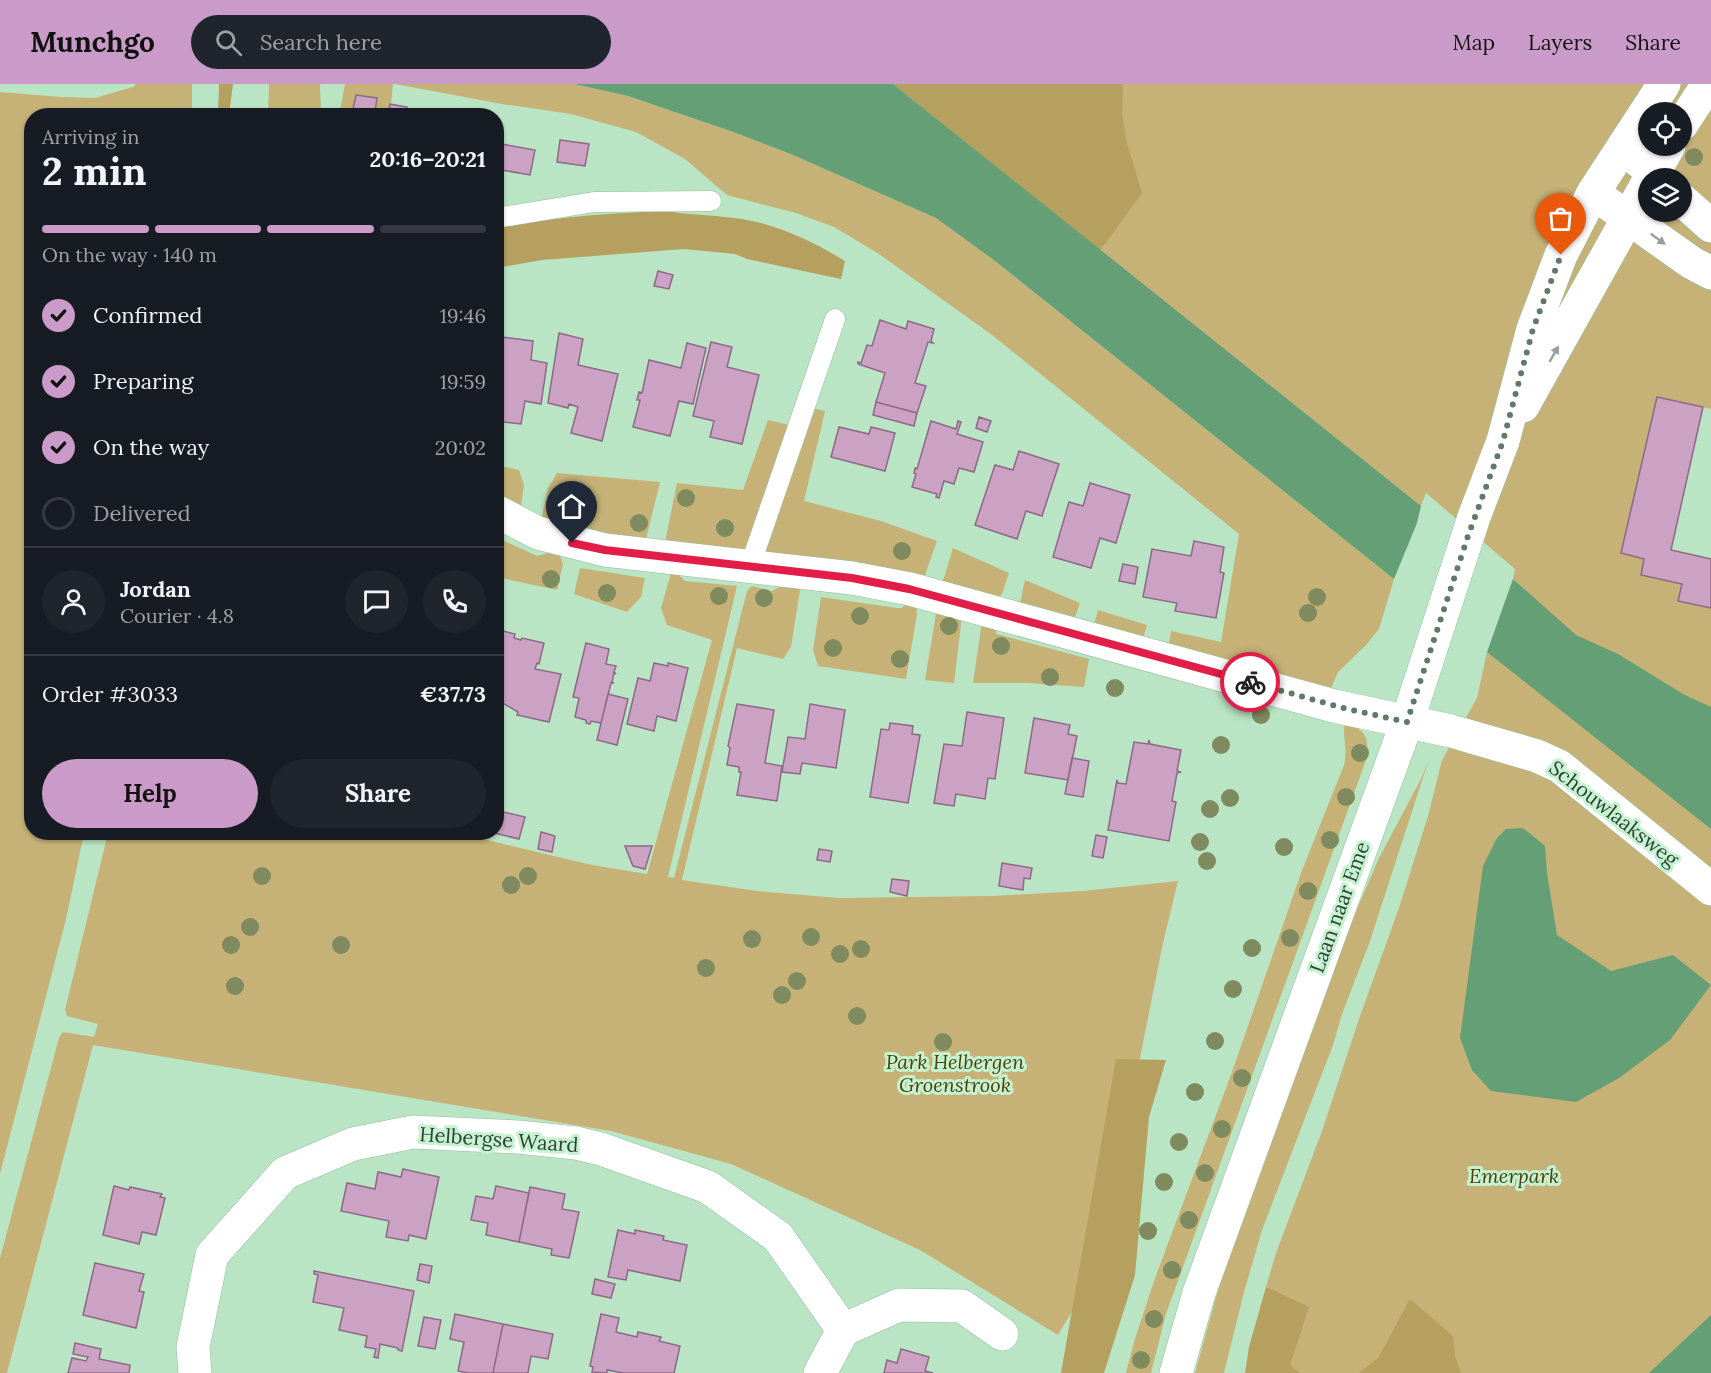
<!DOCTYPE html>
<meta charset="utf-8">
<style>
:root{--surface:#171b24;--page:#20242c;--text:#f1f3f6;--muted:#9ea1a6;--line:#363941;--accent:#ca9bc8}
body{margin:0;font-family:Lora,serif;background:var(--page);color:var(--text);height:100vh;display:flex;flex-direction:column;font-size:22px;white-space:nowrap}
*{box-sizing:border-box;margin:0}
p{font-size:20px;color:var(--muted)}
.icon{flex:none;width:33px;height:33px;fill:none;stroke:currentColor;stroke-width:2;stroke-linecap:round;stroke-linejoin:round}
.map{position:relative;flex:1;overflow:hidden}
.details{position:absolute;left:24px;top:24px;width:480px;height:732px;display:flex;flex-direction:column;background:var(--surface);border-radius:24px;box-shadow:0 2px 4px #0004}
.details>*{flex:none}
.fabs{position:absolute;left:1638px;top:18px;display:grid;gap:12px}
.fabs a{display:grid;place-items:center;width:54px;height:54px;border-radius:50%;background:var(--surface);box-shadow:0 2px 4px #0004;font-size:30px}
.pin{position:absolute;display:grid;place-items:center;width:51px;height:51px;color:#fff;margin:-62px -26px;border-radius:50% 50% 50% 0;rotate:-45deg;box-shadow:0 0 6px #0007}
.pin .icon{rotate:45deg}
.courier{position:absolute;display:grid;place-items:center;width:60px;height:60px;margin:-30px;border:4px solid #e11d48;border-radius:50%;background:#fff;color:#222;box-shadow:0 2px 8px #0007}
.summary em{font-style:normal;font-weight:700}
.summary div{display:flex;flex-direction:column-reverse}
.summary{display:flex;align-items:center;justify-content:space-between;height:102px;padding:0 18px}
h1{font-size:39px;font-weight:700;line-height:45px}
.bar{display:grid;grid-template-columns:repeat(4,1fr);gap:9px 6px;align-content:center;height:72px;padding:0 18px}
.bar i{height:8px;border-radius:4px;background:var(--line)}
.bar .on{background:var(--accent)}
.bar p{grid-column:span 4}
.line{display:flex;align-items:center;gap:15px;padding:0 18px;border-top:2px solid var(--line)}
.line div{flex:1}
.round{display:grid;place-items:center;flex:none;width:63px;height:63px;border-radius:32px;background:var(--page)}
ol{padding:0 18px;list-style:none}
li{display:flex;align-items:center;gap:18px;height:66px}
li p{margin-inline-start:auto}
li .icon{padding:6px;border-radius:50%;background:var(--accent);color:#111;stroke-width:4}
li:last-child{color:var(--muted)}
li i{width:33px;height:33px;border:3px solid var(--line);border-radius:50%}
.cta{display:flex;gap:12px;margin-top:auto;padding:12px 18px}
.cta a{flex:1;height:69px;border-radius:36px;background:var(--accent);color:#111;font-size:24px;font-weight:700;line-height:69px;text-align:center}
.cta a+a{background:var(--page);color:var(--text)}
header{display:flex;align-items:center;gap:36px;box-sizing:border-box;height:84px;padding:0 30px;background:var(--accent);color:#111}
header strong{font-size:28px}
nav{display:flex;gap:33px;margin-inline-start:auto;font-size:21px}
.search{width:420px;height:54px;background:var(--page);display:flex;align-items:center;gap:15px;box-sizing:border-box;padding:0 21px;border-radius:33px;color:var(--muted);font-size:22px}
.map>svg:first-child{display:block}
</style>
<header>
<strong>Munchgo</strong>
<div class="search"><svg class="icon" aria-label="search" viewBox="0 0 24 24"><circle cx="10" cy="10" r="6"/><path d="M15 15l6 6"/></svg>Search here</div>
<nav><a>Map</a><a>Layers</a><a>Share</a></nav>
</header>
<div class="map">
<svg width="1711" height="1289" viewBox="0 0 1711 1289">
<rect width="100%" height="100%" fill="#b9e5c4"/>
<path fill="#c6b276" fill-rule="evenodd" d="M136,0h56v31l-160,1v716l52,1 -18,86 -66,255v-1082l61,5 34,1 38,-11z
M269,0h51l1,31h-53z
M345,0h48l-3,31h-48l-2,-4z
M395,0h179l54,12 108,37 57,22 143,63 59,43 399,318 -15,50 -13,16 -28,27 -9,21 -160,-50 2,-12 50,11 18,-108 -247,-199 -113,-81 -45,-27 -38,-14 -69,-18 -42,-36 -49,-27 -65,-18 -69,-10z
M906,0h805v325l-54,-12 -36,156 23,6 -3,16 41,9 -4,17 33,7v765h-463l20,-85 -2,-1 10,-34 46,-122 38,-115 39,-108 29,-92 14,-56 35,-62 10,-46 8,6 27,-71 -9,-8 2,-10 -89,-76 -5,13 -321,-255 5,-6zM1648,28h34v34h-34zM1648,94h34v34h-34z
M812,324l13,3 -21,90 77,20 56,20 -12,34 -3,4 -155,-25 -2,-4z
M768,336l21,5 -44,125 -80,-8 12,-59 66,7z
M496,381l23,5 5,15 -3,20 -2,1 -22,-8z
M557,389l103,9 -14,57 -4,4 -99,-23 -1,-4 6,-28z
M496,453l41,19 16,-4 6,1 4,11 -6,26 -60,-13z
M953,464l56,25 -7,21 -4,4 -55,-17z
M580,484l65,10 -4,19 -14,15 -53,-18z
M671,489h6l8,8 52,5 -69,291 6,1 73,-287 5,-5 20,5 15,-8 11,3 2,4 -9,57 -8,12 -46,-11 -55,232 75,11 81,7 155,-2 90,-5 95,-10 -15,62 -65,325 -40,67 -138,-85 -189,-86 -120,-33 -518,-86 -86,328h-7v-115l59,-220 4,-6 31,5 4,-13 -31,-8 -2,-6 43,-177h350l134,32 55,9 65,-234 -45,-15 -6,-17z
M1025,496l55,23 -5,14 -3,3 -52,-17z
M821,513l76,11h5l6,-7 8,5 1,8 -11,65 -88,-13 -5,-16z
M940,526l22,6 -8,67 -29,-3 11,-66z
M1098,526l49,15 -4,13 -49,-13z
M992,539l5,11 92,25 -5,28 -57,-4h-54l8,-55 1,-4z
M1345,637c21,10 25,16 21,39l-200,554 -15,59h-25l8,-31 20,-61 78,-209 69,-199 43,-108c4,-15 -2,-29 1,-44z
M1429,675l-60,185 -27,70 -9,31 -71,185 -18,62 -20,81h-29l27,-97 91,-247 14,-50 52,-121 42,-79z"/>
<path fill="#b5a05f" d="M219,0h14l-4,31h-11z
M893,0h230l-1,31 5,28 15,50 -42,58z
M664,127c26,4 52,4 78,8 37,6 72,23 103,42l-4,18 -94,-20 -12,-5 -51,-5 -142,11 -45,8 -1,-41c56,-9 111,-14 168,-16z
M1116,975l50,1 -17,57 -14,158 -31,98h-43z
M1266,1203l43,20 -19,58 10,8h-55l4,-26z
M1410,1215l43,37 2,21 6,16h-102l19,-15z"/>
<path fill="#649f75" d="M574,0h319l528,422 -4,17 -23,56 -399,-318 -59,-43 -143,-63 -57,-22 -108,-37z
M1513,495l63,56 42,19 65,40 28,13v122l-224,-177z
M1523,744l22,18 2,27 10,62 54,36 62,-16 38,30 -41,55 -51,38 -43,24 -85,-11 -19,-21 -12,-32 23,-172 14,-28 9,-9z
M1711,1231v58h-62z"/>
<path fill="#cba2c3" stroke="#8d6887" stroke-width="1.5" d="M356,11l21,3 -2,14 -22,-3z
M390,20l17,3 -1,9h-18z
M560,56l29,4 -4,22 -28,-4z
M496,59l39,7 -5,25 -34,-6z
M658,187l15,4 -4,14 -15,-3z
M880,236l26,9 2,-8 26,8 -3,12 2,2 -5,-1 -13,41 11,3 -9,27 -41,-11 9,-29 -27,-9v-2l3,1 6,-18 5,1z
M559,249l24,6 -5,26 40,9 -16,67 -31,-8 7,-26 -9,-3 -1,4 -20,-5z
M502,253l31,4 -2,19 16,3 -6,41 -16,-3 -4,23 -25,-3v-48z
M711,258l21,5 -5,20 32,8 -17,69 -32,-7 4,-16 -21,-5z
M687,259l19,5 -13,56 -14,-3 -9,35 -37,-9 7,-27h-3l2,-8 3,1 7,-33 32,8z
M1657,313l46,10 -32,143 40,9v49l-33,-7 4,-17 -41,-9 3,-16 -23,-6z
M876,318l41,11 -3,13 -41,-11z
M979,333l12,4 -4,11 -11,-4z
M931,337l25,8 2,-8 3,1 -4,12 26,8 -9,30 -15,-4 -5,16 -10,-3 -5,17 -3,-1 1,-3 -25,-7 4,-13 -2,-1 1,-5 2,1z
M839,343l30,7 2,-7 24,6 -10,38 -54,-14z
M1019,367l40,13 -17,52 -16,-5 -9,28 -42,-14 20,-60 18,5z
M1090,399l40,12 -14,48 -16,-5 -9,30 -38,-11 16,-55 14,4z
M1194,457l30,6 -4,25 4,1 -8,45 -41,-7 2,-8 -34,-6 9,-48 39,7z
M1123,480l15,3 -3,17 -16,-3z
M496,545l19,5 -1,4 7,2 1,-2 22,5 -5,21 -2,-1 -2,6 26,5 -12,48 -32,-7 1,-3 -22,-13z
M586,559l23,6 -3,15 10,2 -2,6 2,2 -2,-1 -2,9 2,1h-3l-10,40 -10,-2 -1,3 -4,-1v-3l-11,-3 4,-19 -6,-1z
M654,579l14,3v-3l20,5 -12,53 -19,-5 -3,15 -27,-7 11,-46 12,3z
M608,610l20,5 -11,46 -20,-5z
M737,620l37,6 -9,53 17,3 -5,35 -40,-6 4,-23h-2v-5l-12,-2 3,-17 -2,-2z
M810,620l35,6 -9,58 -34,-5 -2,11 -18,-2 6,-35 17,2z
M967,628l37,6 -9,61 -7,-1 -3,21 -29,-5 -2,12 -20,-3 10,-59 18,2z
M1034,634l36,7 -2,9 9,2 -9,44 -43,-7z
M890,639l23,3 -1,8 8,1 -12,68 -38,-6 11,-68 8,1z
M1149,656l1,4 31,6 -4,21 4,1 -4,1 -5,28 4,1 -7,39 -61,-11 9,-50 1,3 8,1 8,-42 14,2z
M1072,674l17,3 -6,36 -18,-3z
M499,727l26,6 -6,22 -25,-6 2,-1z
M541,748l14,4 -3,16 -14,-3z
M1096,751l11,2 -4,21 -11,-2z
M625,762h27l-7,23 -12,-3z
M819,765l13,2 -2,11 -13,-2z
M1002,779l30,5 -2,11 -6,-1 -1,12 -24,-4z
M892,795l17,2 -2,15 -17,-4z
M403,1085l36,8 -13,62 -17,-4 -1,6 -22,-4 3,-16 -48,-10 6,-28 28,6 3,-17 23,5z
M114,1102l15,4 1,-3 32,7 -2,3 5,1 -9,37 -14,-3 -3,12 -36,-9z
M496,1102l33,7 -10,49 -33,-7 2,-12 -17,-3 5,-24 17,3z
M530,1103l35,7 -3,15 17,3 -10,46 -18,-3 1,-6 -33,-7z
M618,1146l17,4v-4l29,6 -1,4 24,5 -7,36 -52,-11 -2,10 -18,-3z
M95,1179l49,11 -5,17 5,1 -8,36 -53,-13z
M420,1180l12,2 -3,17 -12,-3z
M314,1187l100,20 -12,60 -4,-1v-2l-18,-4 -2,14 -4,-1 2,-8 -11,-2 2,-11 -28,-6 5,-22 -31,-6 5,-27 -4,-1z
M595,1195l20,5 -4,14 -19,-4z
M455,1230l48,10 -10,49h-25l-10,-2 6,-29 -14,-3z
M601,1230l18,4 -3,14 21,5 1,-5 23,5 -2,4 21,5 -6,27h-51l-16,-3v3l-15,-1 1,-5 -3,-1z
M424,1233l17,3 -6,29 -17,-3z
M503,1240l50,10 -5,25 -17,-3 -3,17h-35z
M75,1259l26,6 -2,10 31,6 -1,8h-61l4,-15 14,3 2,-4 -15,-3z
M901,1265l28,8 -4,14 8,2h-49l3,-13 10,3z"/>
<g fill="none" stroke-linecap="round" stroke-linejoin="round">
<g stroke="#92bd9d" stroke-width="21">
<path id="service" d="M496,134l98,-16 117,-1
M750,482l85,-247"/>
</g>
<g stroke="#92bd9d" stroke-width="34">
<path id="minor" d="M1623,63l35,31
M1593,109l99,70 19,10
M1682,116l29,26
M496,427l42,22 67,17 247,28 58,11 424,117 117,25 86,25 22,10 152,123
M195,1289l-2,-26 19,-92 73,-82 68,-29 60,-12 105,5 58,6 25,6 107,38 70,50 65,93
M820,1289l23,-43 56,-25 63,1 40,28"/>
</g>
<g stroke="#92bd9d" stroke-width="34">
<path id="tertiary" d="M1682,40l26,-40
M1651,94l18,-32
M1523,322l125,-224
M1176,1289l23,-80 208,-571 67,-205 29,-76 30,-112 28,-74 32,-62 71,-109"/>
</g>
<use href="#service" stroke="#fff" stroke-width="20"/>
<use href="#minor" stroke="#fff" stroke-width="33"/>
<use href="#tertiary" stroke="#fff" stroke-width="33"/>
</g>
<g fill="#7f8a5e">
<circle cx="1694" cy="73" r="9"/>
<circle cx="686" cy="414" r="9"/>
<circle cx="639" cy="439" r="9"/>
<circle cx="725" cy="444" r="9"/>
<circle cx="902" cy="467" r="9"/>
<circle cx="551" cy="495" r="9"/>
<circle cx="607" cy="509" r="9"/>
<circle cx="719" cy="512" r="9"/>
<circle cx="1317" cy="513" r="9"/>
<circle cx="764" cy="514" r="9"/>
<circle cx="1308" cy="529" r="9"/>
<circle cx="860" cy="532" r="9"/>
<circle cx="949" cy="542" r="9"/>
<circle cx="1001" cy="562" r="9"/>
<circle cx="833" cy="564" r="9"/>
<circle cx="900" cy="575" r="9"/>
<circle cx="1050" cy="593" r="9"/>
<circle cx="1115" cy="604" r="9"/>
<circle cx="1261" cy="631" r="9"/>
<circle cx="1221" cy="661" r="9"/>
<circle cx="1360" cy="669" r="9"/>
<circle cx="1346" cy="713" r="9"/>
<circle cx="1230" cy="714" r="9"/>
<circle cx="1210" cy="725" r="9"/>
<circle cx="1330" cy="756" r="9"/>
<circle cx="1200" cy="758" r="9"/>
<circle cx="1284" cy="763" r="9"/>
<circle cx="1207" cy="777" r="9"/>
<circle cx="262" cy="792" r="9"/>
<circle cx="528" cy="792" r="9"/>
<circle cx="511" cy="801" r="9"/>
<circle cx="1308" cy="807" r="9"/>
<circle cx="250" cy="843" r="9"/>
<circle cx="811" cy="853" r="9"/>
<circle cx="1290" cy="854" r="9"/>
<circle cx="752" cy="855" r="9"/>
<circle cx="231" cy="861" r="9"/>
<circle cx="341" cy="861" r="9"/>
<circle cx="1252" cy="864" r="9"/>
<circle cx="861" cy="865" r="9"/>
<circle cx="840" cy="870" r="9"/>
<circle cx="706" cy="884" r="9"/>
<circle cx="797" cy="897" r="9"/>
<circle cx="235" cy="902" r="9"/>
<circle cx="1233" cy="905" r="9"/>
<circle cx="782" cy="911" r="9"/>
<circle cx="857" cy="932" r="9"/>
<circle cx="1215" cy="957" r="9"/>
<circle cx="943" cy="958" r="9"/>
<circle cx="1242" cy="994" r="9"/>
<circle cx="1195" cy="1008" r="9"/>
<circle cx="1222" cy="1045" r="9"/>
<circle cx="1179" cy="1058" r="9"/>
<circle cx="1205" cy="1089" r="9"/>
<circle cx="1164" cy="1098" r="9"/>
<circle cx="1189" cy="1136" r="9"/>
<circle cx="1148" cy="1147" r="9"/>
<circle cx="1172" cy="1186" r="9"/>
<circle cx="1154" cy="1235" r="9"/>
<circle cx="1141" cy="1276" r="9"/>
</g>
<defs><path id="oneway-solid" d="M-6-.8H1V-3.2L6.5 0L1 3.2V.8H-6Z" transform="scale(1.5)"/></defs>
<g fill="#97a09a">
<use href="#oneway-solid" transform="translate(1658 155) rotate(36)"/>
<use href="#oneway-solid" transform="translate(1554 270) rotate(-60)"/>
</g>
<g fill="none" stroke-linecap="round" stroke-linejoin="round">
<path stroke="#5f7a66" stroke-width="6" stroke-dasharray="0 10.8" d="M1250,598l97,27 60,13 61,-186 35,-95 30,-112 28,-74"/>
<path stroke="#e11d48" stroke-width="8" d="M572,459l33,7 247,28 57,11 341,93"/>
</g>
<g text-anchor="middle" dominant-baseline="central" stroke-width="6" stroke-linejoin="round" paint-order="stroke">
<g font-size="20" fill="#2f4134" stroke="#c5f2d0">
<text transform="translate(1614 729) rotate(38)">Schouwlaaksweg</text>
<text transform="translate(1339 823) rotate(-70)">Laan naar Eme</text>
<text transform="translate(499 1055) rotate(4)">Helbergse Waard</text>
</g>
<g font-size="20" font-style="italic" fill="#4f400a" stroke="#c5f2d0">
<text x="955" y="977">Park Helbergen<tspan x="955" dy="23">Groenstrook</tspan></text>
<text x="1514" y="1091">Emerpark</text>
</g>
</g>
</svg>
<div class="fabs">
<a><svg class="icon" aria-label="locate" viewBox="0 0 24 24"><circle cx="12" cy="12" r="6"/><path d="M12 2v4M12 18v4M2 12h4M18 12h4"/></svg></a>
<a><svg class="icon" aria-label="layers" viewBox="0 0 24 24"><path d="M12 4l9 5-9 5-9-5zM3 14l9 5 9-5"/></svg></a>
</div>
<div class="pin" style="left:1561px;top:171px;background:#ea580c"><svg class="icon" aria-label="bag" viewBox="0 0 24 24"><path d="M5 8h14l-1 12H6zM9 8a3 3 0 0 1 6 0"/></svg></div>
<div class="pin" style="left:572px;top:459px;background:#1f2937"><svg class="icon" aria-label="home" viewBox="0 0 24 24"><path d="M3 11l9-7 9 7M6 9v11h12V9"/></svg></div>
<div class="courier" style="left:1250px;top:598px"><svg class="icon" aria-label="bike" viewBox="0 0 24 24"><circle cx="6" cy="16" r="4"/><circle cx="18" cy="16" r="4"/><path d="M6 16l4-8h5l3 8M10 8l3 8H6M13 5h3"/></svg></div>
<section class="details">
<div class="summary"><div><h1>2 min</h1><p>Arriving in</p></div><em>20:16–20:21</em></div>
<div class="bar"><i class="on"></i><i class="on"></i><i class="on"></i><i></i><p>On the way · 140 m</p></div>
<ol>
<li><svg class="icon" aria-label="check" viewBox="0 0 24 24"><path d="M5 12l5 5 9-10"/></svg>Confirmed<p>19:46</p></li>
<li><svg class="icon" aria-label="check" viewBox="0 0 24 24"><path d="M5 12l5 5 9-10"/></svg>Preparing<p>19:59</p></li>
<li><svg class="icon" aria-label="check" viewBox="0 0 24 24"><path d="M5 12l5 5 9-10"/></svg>On the way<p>20:02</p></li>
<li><i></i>Delivered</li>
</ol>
<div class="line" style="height:108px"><a class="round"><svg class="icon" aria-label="person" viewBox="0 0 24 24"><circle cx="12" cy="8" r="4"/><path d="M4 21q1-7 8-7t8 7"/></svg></a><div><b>Jordan</b><p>Courier · 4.8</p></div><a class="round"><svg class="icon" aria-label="chat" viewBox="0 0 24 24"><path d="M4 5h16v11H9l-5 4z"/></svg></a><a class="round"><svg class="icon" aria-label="phone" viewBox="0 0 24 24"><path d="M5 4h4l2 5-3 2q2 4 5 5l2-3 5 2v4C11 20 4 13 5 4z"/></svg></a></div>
<div class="line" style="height:78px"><div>Order #3033</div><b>€37.73</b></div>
<div class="cta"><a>Help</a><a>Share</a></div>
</section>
</div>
